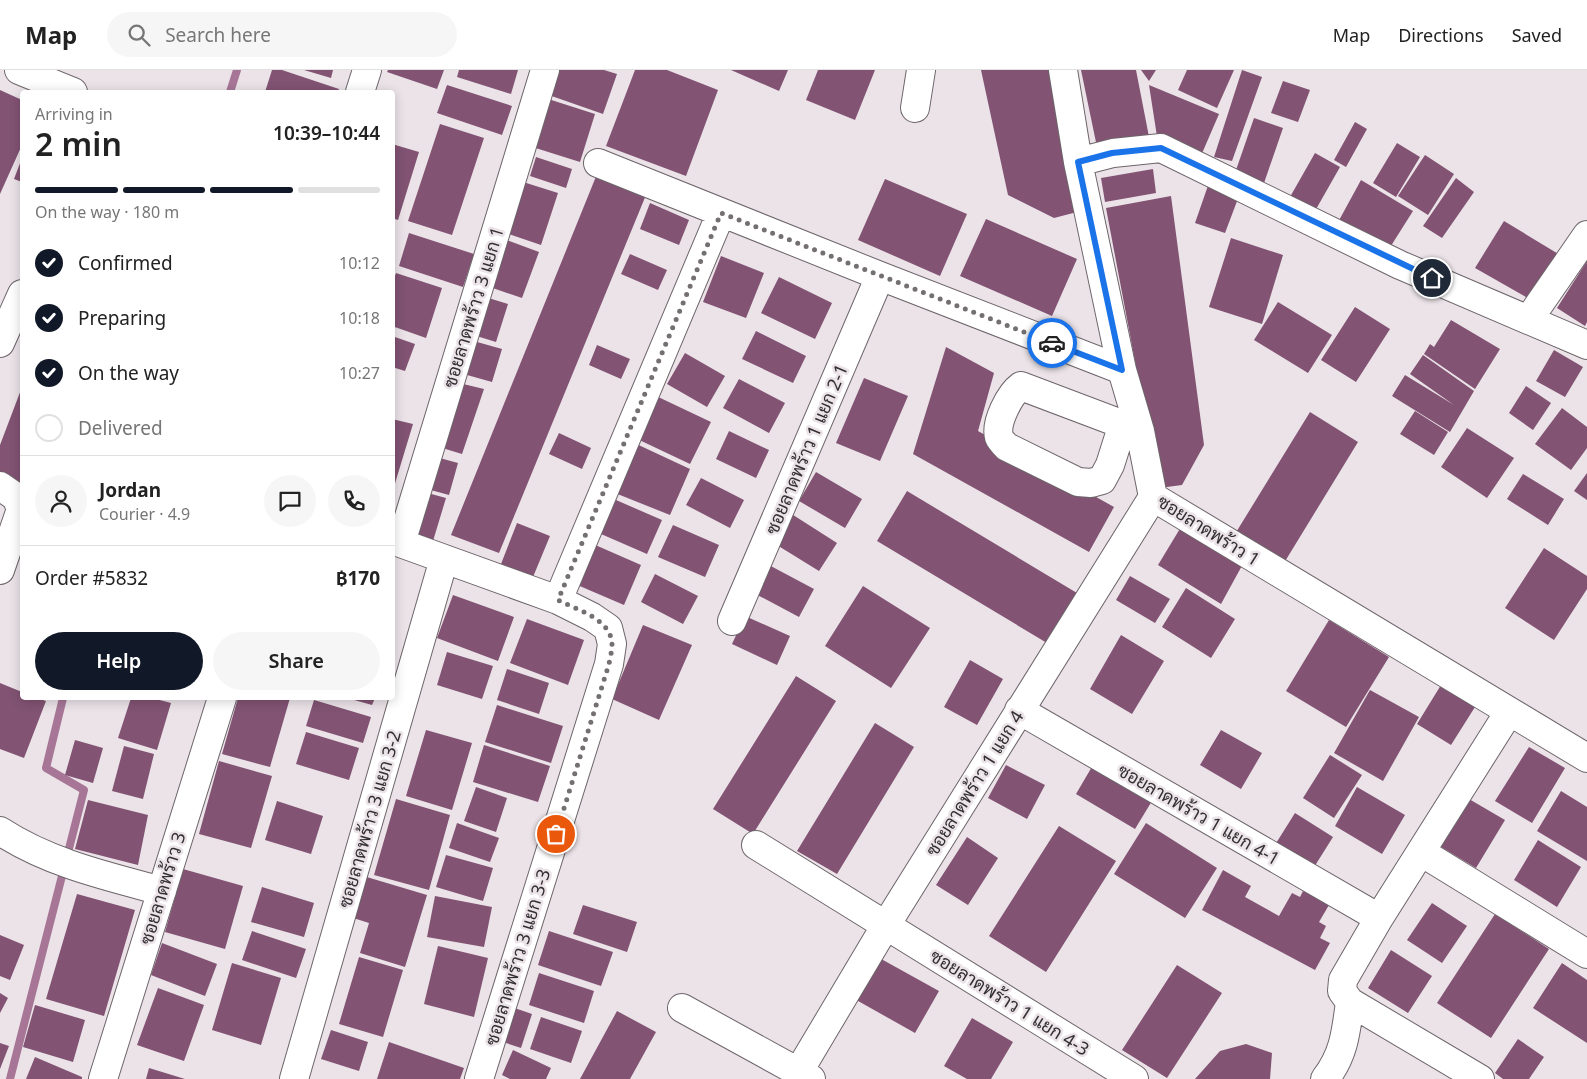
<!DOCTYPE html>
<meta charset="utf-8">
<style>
:root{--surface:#fff;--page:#f6f6f6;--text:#222;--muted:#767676;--line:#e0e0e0;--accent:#111827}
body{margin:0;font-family:"Noto Sans",Sarabun,sans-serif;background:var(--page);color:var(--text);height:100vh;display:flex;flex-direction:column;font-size:19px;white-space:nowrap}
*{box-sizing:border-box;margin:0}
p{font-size:16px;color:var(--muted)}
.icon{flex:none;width:28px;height:28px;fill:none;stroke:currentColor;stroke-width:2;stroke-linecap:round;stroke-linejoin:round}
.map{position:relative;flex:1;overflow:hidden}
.drawer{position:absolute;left:20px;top:20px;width:375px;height:610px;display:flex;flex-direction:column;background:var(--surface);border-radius:5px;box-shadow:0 2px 12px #0003}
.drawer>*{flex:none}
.pin{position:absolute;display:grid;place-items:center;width:42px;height:42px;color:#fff;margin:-21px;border:2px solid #fff;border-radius:50%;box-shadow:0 1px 5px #0007}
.courier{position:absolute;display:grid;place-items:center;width:50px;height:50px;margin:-25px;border:4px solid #1a73e8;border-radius:50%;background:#fff;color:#222;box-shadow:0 1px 6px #0007}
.headline em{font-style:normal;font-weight:600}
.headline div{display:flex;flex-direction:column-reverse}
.headline{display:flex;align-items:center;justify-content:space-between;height:85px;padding:0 15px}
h1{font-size:32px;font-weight:600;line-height:38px}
.bar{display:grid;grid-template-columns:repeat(4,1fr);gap:8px 5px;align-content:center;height:60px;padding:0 15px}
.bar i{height:6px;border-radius:4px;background:var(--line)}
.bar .on{background:var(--accent)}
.bar p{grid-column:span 4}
.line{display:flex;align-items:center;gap:12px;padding:0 15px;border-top:1px solid var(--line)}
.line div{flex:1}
.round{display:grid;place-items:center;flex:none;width:52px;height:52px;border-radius:26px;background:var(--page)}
ol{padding:0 15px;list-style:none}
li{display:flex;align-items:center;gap:15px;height:55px}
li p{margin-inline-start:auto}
li .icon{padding:5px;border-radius:50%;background:var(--accent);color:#fff;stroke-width:4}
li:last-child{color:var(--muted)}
li i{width:28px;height:28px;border:2px solid var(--line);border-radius:50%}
.cta{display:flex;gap:10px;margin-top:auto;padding:10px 15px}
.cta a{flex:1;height:58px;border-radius:30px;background:var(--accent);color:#fff;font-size:20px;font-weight:600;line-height:58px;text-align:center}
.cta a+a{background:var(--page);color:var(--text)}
header{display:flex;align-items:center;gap:30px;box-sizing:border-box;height:70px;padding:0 25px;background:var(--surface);border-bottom:1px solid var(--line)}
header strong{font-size:24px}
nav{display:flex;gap:28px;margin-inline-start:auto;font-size:18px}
.search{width:350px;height:45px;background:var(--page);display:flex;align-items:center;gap:12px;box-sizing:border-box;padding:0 18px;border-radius:28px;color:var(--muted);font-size:19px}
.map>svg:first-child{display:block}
</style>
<header>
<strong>Map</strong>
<div class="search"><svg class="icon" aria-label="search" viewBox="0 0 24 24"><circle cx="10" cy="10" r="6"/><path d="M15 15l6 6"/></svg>Search here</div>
<nav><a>Map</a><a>Directions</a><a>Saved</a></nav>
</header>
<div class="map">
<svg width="1587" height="1009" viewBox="0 0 1587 1009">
<rect width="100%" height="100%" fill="#ebe3e8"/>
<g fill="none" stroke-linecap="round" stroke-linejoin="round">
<path stroke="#a77697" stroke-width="8" d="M230,22l7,-22
M10,1009l74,-289 -38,-22 17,-70"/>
</g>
<path fill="#825373" d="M272,0h10l57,19 -1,3h-73z
M304,0h29l-2,8z
M388,0h56l-7,19 -50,-17z
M459,0h59l-7,24 -54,-17z
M551,0h53l13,4 -14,40 -60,-21z
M635,0h32l51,20 -32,86 -80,-30z
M731,0h57l-9,21z
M818,0h57l-20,50 -49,-20z
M981,0h69l27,142 -23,6 -46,-23z
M1081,0h55l14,72 -52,10z
M1141,0h15l-7,11z
M1187,0h47l-17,38 -39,-18z
M1242,0l20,7 -30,84 -18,-4z
M1283,11l27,9 -12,32 -27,-9z
M447,15l65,21 -10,29 -65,-22z
M1149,15l70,29 -19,44 -42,-15z
M0,20l22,10v45l-22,49z
M542,27l53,17 -15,48 -54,-17z
M1254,48l29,10 -19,55 -29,-10z
M1355,52l12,7 -21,38 -12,-7z
M440,54l44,14 -32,97 -44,-14z
M1397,73l23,14 -24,40 -23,-14z
M392,74l27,8 -21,68 -6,-2z
M1315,83l25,14 -25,44 -25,-14z
M1425,85l29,19 -26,41 -30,-19z
M536,87l36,12 -6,19 -36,-12z
M22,88v24l-8,-3z
M1153,99l3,24 -51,9 -4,-24z
M597,104l49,21 -147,358 -48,-18z
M1211,107l31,11 -17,45 -30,-10z
M1456,108l18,14 -32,46 -19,-12z
M885,109l82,35 -27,62 -82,-36z
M1361,110l52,31 -24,38 -52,-25z
M520,111l38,12 -17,52 -38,-13z
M1171,126l33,249 -22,40 -23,3 -53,-280z
M650,133l39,17 -10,25 -39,-16z
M986,149l91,40 -25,57 -92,-40z
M1504,151l56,34 -27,46 -58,-33z
M409,163l65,21 -11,33 -64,-21z
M501,168l38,14 -17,46 -38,-13z
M1231,168l52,17 -21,69 -53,-17z
M630,184l37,16 -9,20 -37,-16z
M721,186l43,17 -18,45 -43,-16z
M1587,191v61l-2,4 -28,-18z
M396,203l46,15 -16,50 -34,-12v-42z
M779,207l53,26 -17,36 -54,-26z
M482,226l26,8 -12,38 -26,-8z
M1278,232l54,33 -24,38 -54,-33z
M1355,237l35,22 -34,53 -35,-22z
M1451,250l49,29 -25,40 -51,-35 6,-10 4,3z
M756,261l50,25 -13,27 -51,-24z
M392,266l23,8 -10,27 -13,-4z
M470,270l32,9 -10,33 -32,-9z
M597,275l33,14 -9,20 -32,-14z
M946,277l48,26 -16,58 136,76 -25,45 -176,-98z
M1554,280l29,17 -18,30 -29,-16z
M685,283l40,23 -18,31 -40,-23z
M1423,285l51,36 -24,41 -58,-36 13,-21 49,30 -44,-31z
M864,308l44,18 -28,65 -44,-18z
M739,309l46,24 -16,30 -46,-25z
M459,313l25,6 -22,65 -23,-7z
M1526,316l25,17 -18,27 -24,-17z
M22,317v96l-22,-8v-30z
M654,325l57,27 -21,42 -57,-27z
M1562,338l25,19v21l-16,22 -36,-26z
M1415,341l33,21 -14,23 -34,-21z
M1310,342l48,30 -74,121 -49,-29z
M392,349l21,5 -20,66h-1z
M1467,358l47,30 -27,40 -46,-31z
M729,361l40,19 -13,28 -40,-19z
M559,363l32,15 -9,21 -33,-15z
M630,371l60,28 -20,46 -60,-24z
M436,387l22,6 -9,32 -22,-6z
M816,402l46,27 -17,29 -46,-27z
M1587,403v27l-13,-9z
M1523,404l41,25 -16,26 -41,-26z
M701,408l43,22 -14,28 -44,-23z
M907,421l175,105 -30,50 -175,-105z
M424,422l22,6 -13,43 -22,-7z
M616,430l46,20 -15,34 -46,-20z
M790,443l47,30 -18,28 -47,-29z
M517,453l33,13 -17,41 -32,-13z
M673,455l46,20 -14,32 -47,-20z
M1181,457l63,35 -23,42 -63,-39z
M593,474l48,21 -17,40 -49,-21z
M1544,478l43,28v13l-33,51 -49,-32z
M767,494l47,25 -15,28 -47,-25z
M655,504l43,22 -15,28 -42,-22z
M1130,506l40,23 -15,24 -39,-23z
M863,516l67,42 -39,60 -66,-42z
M1186,518l49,31 -24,39 -49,-31z
M453,525l61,22 -16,44 -61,-23z
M745,546l45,20 -13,29 -45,-21z
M527,549l57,21 -16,45 -58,-22z
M1329,550l60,37 -43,70 -60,-36z
M643,555l49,20 -33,75 -47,-21z
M1121,565l43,26 -32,53 -42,-25z
M447,582l46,14 -11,33 -45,-14z
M970,590l33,19 -26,46 -33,-18z
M507,599l42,14 -10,31 -42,-14z
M796,606l40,25 -83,133 -40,-25z
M0,613l22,9v6h14l10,3 -22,57 -24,-9z
M1441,615l34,22 -24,38 -34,-21z
M1370,620l49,27 -36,64 -49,-28z
M131,628h21l19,5 -14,47 -39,-12z
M238,628h52l-20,69 -48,-13z
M347,628h28l-3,7z
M314,630l57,17 -8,26 -57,-17z
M497,635l66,21 -12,37 -66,-21z
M875,653l39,24 -77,127 -40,-23z
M426,660l46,13 -20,67 -46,-14z
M1221,660l41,23 -21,36 -41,-24z
M306,662l53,16 -10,32 -53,-16z
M75,670l28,8 -10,35 -28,-8z
M484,675l66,21 -12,36 -65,-20z
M124,676l30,8 -11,45 -31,-8z
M1529,677l36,21 -33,55 -37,-22z
M1330,685l32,20 -28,43 -31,-20z
M219,691l53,15 -21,72 -52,-14z
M1006,695l39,20 -18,34 -39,-21z
M1093,695l59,36 -17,28 -59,-35z
M476,717l31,11 -11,34 -32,-11z
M1357,717l48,28 -23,39 -47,-28z
M1561,721l26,16v54l-50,-30z
M396,729l54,16 -21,75 -55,-15z
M1469,729l36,21 -29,48 -35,-21z
M88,730l60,15 -10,50 -63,-16z
M277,731l46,15 -12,38 -46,-14z
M1295,743l38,24 -22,35 -38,-24z
M457,753l42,15 -9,24 -41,-14z
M1146,753l71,45 -32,50 -71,-44z
M1059,756l57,35 -70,111 -57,-36z
M967,767l31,21 -30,47 -32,-20z
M1538,770l43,27 -24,40 -43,-27z
M446,785l47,13 -10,33 -47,-14z
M183,799l60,17 -18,63 -60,-17z
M1223,800l28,16 -6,11 34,19 13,-23 8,4 3,-6 26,14 -10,17 7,4 -6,12 10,5 -15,27 -113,-60z
M360,805l67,20 -22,72 -45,-14 9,-30 -22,-7z
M262,817l52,16 -10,34 -53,-15z
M77,824l58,16 -31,106 -58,-17z
M435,826l57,11 -8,40 -57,-10z
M1432,833l35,23 -25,37 -35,-23z
M583,835l54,17 -10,30 -54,-18z
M1495,844l54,35 -58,89 -54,-35z
M252,861l54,18 -10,29 -54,-18z
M549,861l64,21 -12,34 -63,-21z
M0,865l24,10 -14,35 -10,-4z
M162,873l55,21 -12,32 -54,-21z
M438,876l50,12 -14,59 -50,-13z
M1391,880l41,26 -24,37 -40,-25z
M874,885l65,36 -24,42 -64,-36z
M359,887l44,13 -20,67 -44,-13z
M232,893l49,15 -20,67 -49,-15z
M1562,893l25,17v63l-54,-35z
M1177,895l45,28 -55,85 -45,-28z
M539,903l55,18 -10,32 -55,-18z
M158,918l46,17 -20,56 -47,-16z
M0,923l8,5 -8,15z
M35,935l50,15 -12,42 -50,-15z
M506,935l26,9 -11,34 -27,-9z
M617,941l39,21 -26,47h-50z
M541,947l41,14 -11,32 -41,-14z
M972,948l41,24 -22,37h-24l-23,-13z
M331,960l37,12 -9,29 -38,-12z
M1518,969l26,18 -15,22h-26l-8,-6z
M389,972l75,26 -4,11h-83z
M0,973l9,3 -9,23z
M1246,974l26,9 -2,26h-75l25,-28z
M513,980l38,18 -5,11h-36l-8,-4z
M35,987l47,20v2h-56z
M149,998l36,11h-39z"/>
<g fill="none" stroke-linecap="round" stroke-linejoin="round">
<g stroke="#6d656a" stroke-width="30">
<path id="minor" d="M19,0l54,22
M1063,0l15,92 44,208 18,61 13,66 434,261
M360,22l7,-22
M915,38l6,-38
M1078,92l35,-9 48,-5 239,117 187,80
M598,93l282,113 242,94
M1529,249l58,-84
M0,273l22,-49
M1123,354l-13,41 -8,15 -11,3 -13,-1 -71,-35c-3,-3 -7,-7 -8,-10 -4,-15 11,-43 22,-51l119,45
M0,416l16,11 5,12 -21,61
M392,470l166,60 34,17 16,11 4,16 -3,20 -130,415
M401,473l144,-473
M558,530l163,-387
M732,551l148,-345
M1019,640l360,208
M0,761c49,32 106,45 162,60
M756,775l378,234
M1421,782l166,102
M682,938l129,71
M799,1001l87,-146 267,-428
M103,1009l119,-381
M294,1009l150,-520
M1325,1009c19,-24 21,-47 25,-77
M1480,1009l-130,-77 -8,-11 1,-11 36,-62 130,-206"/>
</g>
<use href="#minor" stroke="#fff" stroke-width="28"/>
</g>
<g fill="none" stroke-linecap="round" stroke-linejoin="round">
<path stroke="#736f72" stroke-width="5" stroke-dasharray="0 9" d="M556,764l53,-170c1,-6 3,-13 3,-19 0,-26 -35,-35 -54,-45l163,-387 331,130"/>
<path stroke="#1a73e8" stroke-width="6" d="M1052,273l70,27 -44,-208 34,-9 49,-5 271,130"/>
</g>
<g text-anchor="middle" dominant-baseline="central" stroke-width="5" stroke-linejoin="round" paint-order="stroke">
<g font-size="18" fill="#333032" stroke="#ebe3e8">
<text transform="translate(473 237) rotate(-73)">ซอยลาดพร้าว 3 แยก 1</text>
<text transform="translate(806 379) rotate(-67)">ซอยลาดพร้าว 1 แยก 2-1</text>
<text transform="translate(1209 460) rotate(32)">ซอยลาดพร้าว 1</text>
<text transform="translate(974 713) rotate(-58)">ซอยลาดพร้าว 1 แยก 4</text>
<text transform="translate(1199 744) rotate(30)">ซอยลาดพร้าว 1 แยก 4-1</text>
<text transform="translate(369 749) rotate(-74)">ซอยลาดพร้าว 3 แยก 3-2</text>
<text transform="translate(162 818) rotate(-73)">ซอยลาดพร้าว 3</text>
<text transform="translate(517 887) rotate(-73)">ซอยลาดพร้าว 3 แยก 3-3</text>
<text transform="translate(1010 932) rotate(32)">ซอยลาดพร้าว 1 แยก 4-3</text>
</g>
</g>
</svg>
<div class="pin" style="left:556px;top:764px;background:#ea580c"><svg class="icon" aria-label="bag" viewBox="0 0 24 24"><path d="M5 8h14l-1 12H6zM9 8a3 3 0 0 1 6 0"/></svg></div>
<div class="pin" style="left:1432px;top:208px;background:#1f2937"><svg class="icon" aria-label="home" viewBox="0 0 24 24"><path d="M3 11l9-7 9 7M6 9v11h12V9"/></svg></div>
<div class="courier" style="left:1052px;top:273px"><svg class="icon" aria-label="car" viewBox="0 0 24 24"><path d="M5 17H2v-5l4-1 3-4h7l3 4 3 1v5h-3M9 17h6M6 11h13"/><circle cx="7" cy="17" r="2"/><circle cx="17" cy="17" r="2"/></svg></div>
<section class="drawer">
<div class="headline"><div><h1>2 min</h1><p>Arriving in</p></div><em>10:39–10:44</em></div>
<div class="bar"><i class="on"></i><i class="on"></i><i class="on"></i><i></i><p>On the way · 180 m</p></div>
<ol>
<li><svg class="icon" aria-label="check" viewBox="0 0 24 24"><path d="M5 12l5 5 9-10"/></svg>Confirmed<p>10:12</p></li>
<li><svg class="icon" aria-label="check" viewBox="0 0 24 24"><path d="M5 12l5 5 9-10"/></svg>Preparing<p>10:18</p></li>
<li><svg class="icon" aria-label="check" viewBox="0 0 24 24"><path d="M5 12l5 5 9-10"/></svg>On the way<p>10:27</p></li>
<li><i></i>Delivered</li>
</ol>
<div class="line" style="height:90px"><a class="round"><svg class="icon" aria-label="person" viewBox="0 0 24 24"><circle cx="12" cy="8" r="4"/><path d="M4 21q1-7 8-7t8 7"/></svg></a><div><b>Jordan</b><p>Courier · 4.9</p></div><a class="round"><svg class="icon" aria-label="chat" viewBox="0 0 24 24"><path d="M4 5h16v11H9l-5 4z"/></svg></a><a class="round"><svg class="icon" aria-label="phone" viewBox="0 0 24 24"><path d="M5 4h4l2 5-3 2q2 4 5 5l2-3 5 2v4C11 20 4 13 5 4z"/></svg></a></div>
<div class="line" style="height:65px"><div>Order #5832</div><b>฿170</b></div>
<div class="cta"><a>Help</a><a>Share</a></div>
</section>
</div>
